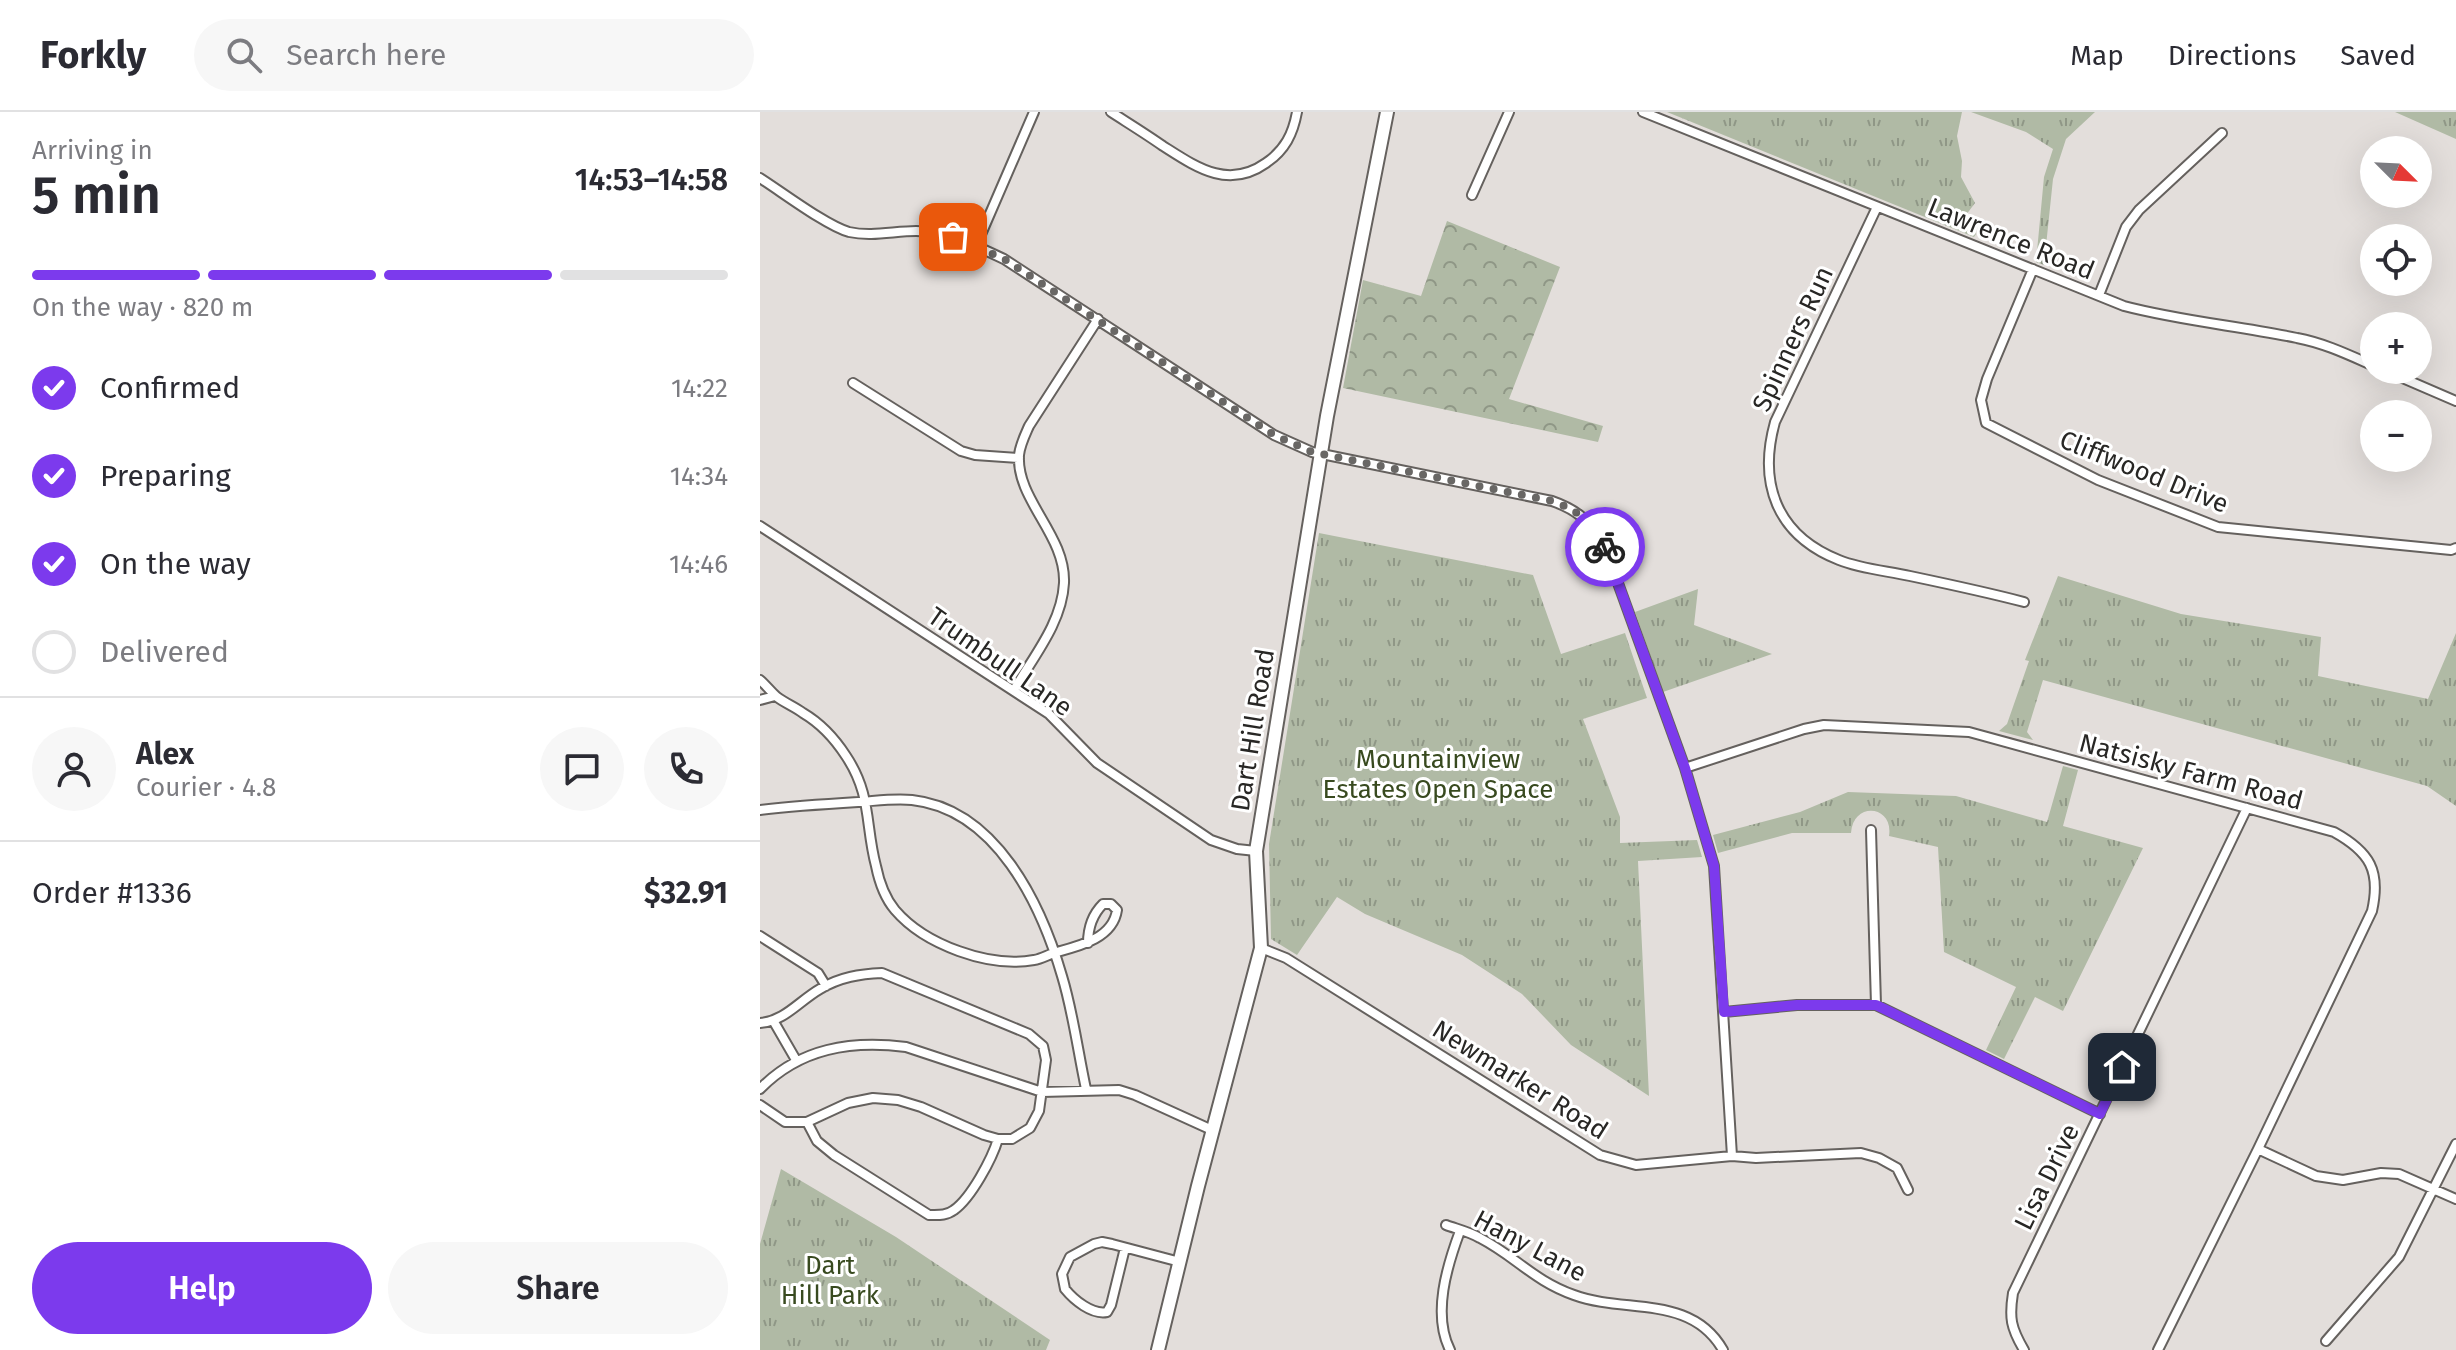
<!DOCTYPE html>
<meta charset="utf-8">
<style>
:root{--surface:#fff;--page:#f7f7f7;--text:#2b2b33;--muted:#7c7c81;--line:#e1e1e2;--accent:#7c3aed}
body{margin:0;font-family:"Fira Sans",sans-serif;background:var(--page);color:var(--text);height:100vh;display:flex;flex-direction:column;font-size:30px;white-space:nowrap}
*{box-sizing:border-box;margin:0}
p{font-size:26px;color:var(--muted)}
.icon{flex:none;width:44px;height:44px;fill:none;stroke:currentColor;stroke-width:2;stroke-linecap:round;stroke-linejoin:round}
.map{position:relative;flex:1;overflow:hidden}
.sheet{display:flex;flex-direction:column;background:var(--surface);width:760px}
.sheet>*{flex:none}
.needle{width:52px;rotate:114deg}
.fabs{position:absolute;left:1600px;top:24px;display:grid;gap:16px}
.fabs a{display:grid;place-items:center;width:72px;height:72px;border-radius:50%;background:var(--surface);box-shadow:0 8px 32px #0002;font-size:40px}
.pin{position:absolute;display:grid;place-items:center;width:68px;height:68px;color:#fff;margin:-34px;border-radius:16px;box-shadow:0 4px 12px #0006}
.courier{position:absolute;display:grid;place-items:center;width:80px;height:80px;margin:-40px;border:6px solid #7c3aed;border-radius:50%;background:#fff;color:#222;box-shadow:0 2px 10px #0007}
.head em{font-style:normal;font-weight:600}
.head div{display:flex;flex-direction:column-reverse}
.head{display:flex;align-items:center;justify-content:space-between;height:136px;padding:0 32px}
h1{font-size:52px;font-weight:600;line-height:60px}
.bar{display:grid;grid-template-columns:repeat(4,1fr);gap:12px 8px;align-content:center;height:96px;padding:0 32px}
.bar i{height:10px;border-radius:6px;background:var(--line)}
.bar .selected{background:var(--accent)}
.bar p{grid-column:span 4}
.line{display:flex;align-items:center;gap:20px;padding:0 32px;border-top:2px solid var(--line)}
.line div{flex:1}
.round{display:grid;place-items:center;flex:none;width:84px;height:84px;border-radius:42px;background:var(--page)}
ol{padding:0 32px;list-style:none}
li{display:flex;align-items:center;gap:24px;height:88px}
li p{margin-inline-start:auto}
li .icon{padding:8px;border-radius:50%;background:var(--accent);color:#fff;stroke-width:4}
li:last-child{color:var(--muted)}
li i{width:44px;height:44px;border:4px solid var(--line);border-radius:50%}
.cta{display:flex;gap:16px;margin-top:auto;padding:16px 32px}
.cta a{flex:1;height:92px;border-radius:48px;background:var(--accent);color:#fff;font-size:32px;font-weight:600;line-height:92px;text-align:center}
.cta a+a{background:var(--page);color:var(--text)}
header{display:flex;align-items:center;gap:48px;box-sizing:border-box;height:112px;padding:0 40px;background:var(--surface);border-bottom:2px solid var(--line)}
header strong{font-size:38px}
nav{display:flex;gap:44px;margin-inline-start:auto;font-size:28px}
.search{width:560px;height:72px;background:var(--page);display:flex;align-items:center;gap:20px;box-sizing:border-box;padding:0 28px;border-radius:44px;color:var(--muted);font-size:30px}
main{display:flex;flex:1;min-height:0}
.map>svg:first-child{display:block}
</style>
<header>
<strong>Forkly</strong>
<div class="search"><svg class="icon" aria-label="search" viewBox="0 0 24 24"><circle cx="10" cy="10" r="6"/><path d="M15 15l6 6"/></svg>Search here</div>
<nav><a>Map</a><a>Directions</a><a>Saved</a></nav>
</header>
<main>
<section class="sheet">
<div class="head"><div><h1>5 min</h1><p>Arriving in</p></div><em>14:53–14:58</em></div>
<div class="bar"><i class="selected"></i><i class="selected"></i><i class="selected"></i><i></i><p>On the way · 820 m</p></div>
<ol>
<li><svg class="icon" aria-label="check" viewBox="0 0 24 24"><path d="M5 12l5 5 9-10"/></svg>Confirmed<p>14:22</p></li>
<li><svg class="icon" aria-label="check" viewBox="0 0 24 24"><path d="M5 12l5 5 9-10"/></svg>Preparing<p>14:34</p></li>
<li><svg class="icon" aria-label="check" viewBox="0 0 24 24"><path d="M5 12l5 5 9-10"/></svg>On the way<p>14:46</p></li>
<li><i></i>Delivered</li>
</ol>
<div class="line" style="height:144px"><a class="round"><svg class="icon" aria-label="person" viewBox="0 0 24 24"><circle cx="12" cy="8" r="4"/><path d="M4 21q1-7 8-7t8 7"/></svg></a><div><b>Alex</b><p>Courier · 4.8</p></div><a class="round"><svg class="icon" aria-label="chat" viewBox="0 0 24 24"><path d="M4 5h16v11H9l-5 4z"/></svg></a><a class="round"><svg class="icon" aria-label="phone" viewBox="0 0 24 24"><path d="M5 4h4l2 5-3 2q2 4 5 5l2-3 5 2v4C11 20 4 13 5 4z"/></svg></a></div>
<div class="line" style="height:104px"><div>Order #1336</div><b>$32.91</b></div>
<div class="cta"><a>Help</a><a>Share</a></div>
</section>
<div class="map">
<svg width="1696" height="1238" viewBox="0 0 1696 1238">
<defs>
<pattern id="forest-crowns" width="20" height="18" patternUnits="userSpaceOnUse" patternTransform="scale(2)"><rect width="20" height="18" fill="#b0baa5"/><path d="M2 6a3 3 0 1 1 6 0M12 15a3 3 0 1 1 6 0" fill="none" stroke="#8f9786"/></pattern>
<pattern id="park-tufts" width="24" height="20" patternUnits="userSpaceOnUse" patternTransform="scale(2)"><rect width="24" height="20" fill="#b0baa5"/><path d="M3 7l-1-3M5 7V3M7 7l1-3M15 17l-1-3M17 17v-4M19 17l1-3" fill="none" stroke="#8f9786"/></pattern>
</defs>
<rect width="100%" height="100%" fill="#e3dedb"/>
<path fill="url(#forest-crowns)" d="M687,109l113,46 -51,132 94,27 -5,16 -255,-54 20,-108 58,16z"/>
<path fill="url(#park-tufts)" d="M907,0h295l-5,24 5,25 -1,16 14,26 -12,16 13,15 -2,3z
M1211,0h124l-29,27 -13,40 -9,86 -8,-3 8,-85 9,-28 -27,-17z
M1635,0h61v27z
M559,421l214,42 28,79 64,-21 22,65 -64,21 37,98v26l77,-3 5,17 -64,4 11,235 -78,-51 -49,-51 -60,-39 -97,-41 -28,-17 -40,58 -26,-16 -2,-95z
M1298,464l123,38 140,23 -3,39 110,23 28,-66v173l-29,-20 -384,-106 -16,52 6,8 -34,-9 8,-7 22,-63 -4,-1z
M938,477l-4,36 78,29 -109,38 -28,-80z
M1303,654l15,4 -15,56 80,22 -80,163 -28,-14 -31,62 -18,-9 30,-63 -72,-35 -6,-105 -49,-11c5,-31 -36,-35 -38,-3h-59l-74,20 -5,-18 87,-23 48,-20 108,4 91,26z
M21,1057l115,68 154,103 -4,10h-286v-106z"/>
<g fill="none" stroke-linecap="round" stroke-linejoin="round">
<g stroke="#65615e" stroke-width="12">
<path id="street" d="M351,0c17,11 35,22 52,34 33,21 65,44 103,17 19,-13 27,-29 31,-51
M883,0l481,194c57,15 116,20 173,32 27,5 52,17 77,28
M0,66c22,14 67,48 89,54 23,5 45,-1 67,-1 31,0 60,15 88,28l270,176 38,17 240,49c23,8 35,18 50,38l83,229 29,98 18,290
M712,83l37,-83
M1117,95l-102,215c-17,61 1,113 64,138 22,9 49,11 71,16 38,8 76,16 114,26
M216,134l58,-134
M1273,157l-46,110 -6,21 5,23 112,57 120,47 233,23 5,-2
M1339,183l27,-68 13,-17 83,-77
M1624,258l72,31
M93,271l108,68 14,4 44,3
M0,414l289,188 48,49 114,77 26,9 19,2
M0,568c6,5 11,12 17,17 8,6 18,10 26,16 17,10 32,26 43,43 26,39 19,69 30,110 3,15 9,32 19,44 30,35 94,58 139,50 8,-1 15,-6 23,-8 23,-6 56,-14 60,-42l-6,-6h-8c-11,11 -15,23 -15,39
M254,578c19,-33 48,-67 50,-107 2,-48 -48,-83 -45,-128 1,-10 6,-20 10,-29l69,-107
M0,588l15,-4
M925,656l119,-39 20,-4 145,7 365,100c36,20 47,39 38,79l-114,238 -100,201
M0,698c33,-4 65,-6 98,-8 17,-1 37,-4 54,-2 84,9 129,104 150,176 11,36 16,76 24,113
M1111,718l5,175
M0,824l58,37 8,13
M501,836l25,10 314,197 36,10 96,-9 24,2 105,-5 18,5 18,10 11,22
M964,900l73,-7h79l224,109
M14,910l22,38
M0,911c25,-2 39,-22 60,-34 20,-12 40,-15 62,-16l147,61 14,12 3,14 -7,51 -9,17 -18,11h-14l-14,-4 -63,-28 -23,-7 -25,-2 -25,5 -41,19h-22l-25,-17
M0,977c40,-41 91,-49 146,-42l136,45 77,-2 16,5 77,35
M47,1010l10,19 17,14 95,60c9,0 17,1 25,-5 17,-12 38,-51 44,-71
M1498,1037l58,27 27,4 38,-7 18,1 57,25
M686,1113c11,4 24,7 34,13 35,18 54,43 94,57 52,19 117,-1 149,55
M365,1136l-14,57 -4,7c-15,3 -33,-12 -42,-23l-3,-15 8,-17 24,-13 8,-2 10,2 68,18
M1566,1229l73,-84 57,-113
M690,1238c-18,-36 -3,-84 10,-119
M1264,1238c-13,-22 -15,-32 -11,-57l234,-485"/>
</g>
<g stroke="#65615e" stroke-width="16">
<path id="secondary" d="M398,1238l40,-164 63,-238 -5,-97 71,-435 60,-304"/>
</g>
<use href="#street" stroke="#fff" stroke-width="8"/>
<use href="#secondary" stroke="#fff" stroke-width="12"/>
</g>
<g fill="none" stroke-linecap="round" stroke-linejoin="round">
<path stroke="#696765" stroke-width="8" stroke-dasharray="0 14.4" d="M193,125l51,22 270,176 38,17 240,49c24,9 43,21 53,46"/>
<path stroke="#7c3aed" stroke-width="10" d="M845,435l80,221 29,98 10,146 73,-7h79l224,109 22,-47"/>
</g>
<g text-anchor="middle" dominant-baseline="central" stroke-width="6" stroke-linejoin="round" paint-order="stroke">
<g font-size="26" fill="#282725" stroke="#fff">
<text transform="translate(1251 127) rotate(22)">Lawrence Road</text>
<text transform="translate(1033 227) rotate(-65)">Spinners Run</text>
<text transform="translate(1384 360) rotate(22)">Cliffwood Drive</text>
<text transform="translate(240 550) rotate(35)">Trumbull Lane</text>
<text transform="translate(493 618) rotate(-81)">Dart Hill Road</text>
<text transform="translate(1431 660) rotate(15)">Natsisky Farm Road</text>
<text transform="translate(760 968) rotate(32)">Newmarker Road</text>
<text transform="translate(1287 1065) rotate(-64)">Lisa Drive</text>
<text transform="translate(770 1134) rotate(28)">Hany Lane</text>
</g>
<g font-size="26" fill="#384a1f" stroke="#fff">
<text x="678" y="647">Mountainview<tspan x="678" dy="30">Estates Open Space</tspan></text>
<text x="70" y="1153">Dart<tspan x="70" dy="30">Hill Park</tspan></text>
</g>
</g>
</svg>
<div class="fabs">
<a><svg class="needle" viewBox="-14 -14 28 28"><path d="M0-13l5 13h-10z" fill="#e53935"/><path d="M0 13l5-13h-10z" fill="#7c7c81"/></svg></a>
<a><svg class="icon" aria-label="locate" viewBox="0 0 24 24"><circle cx="12" cy="12" r="6"/><path d="M12 2v4M12 18v4M2 12h4M18 12h4"/></svg></a>
<a>+</a>
<a>−</a>
</div>
<div class="pin" style="left:193px;top:125px;background:#ea580c"><svg class="icon" aria-label="bag" viewBox="0 0 24 24"><path d="M5 8h14l-1 12H6zM9 8a3 3 0 0 1 6 0"/></svg></div>
<div class="pin" style="left:1362px;top:955px;background:#1f2937"><svg class="icon" aria-label="home" viewBox="0 0 24 24"><path d="M3 11l9-7 9 7M6 9v11h12V9"/></svg></div>
<div class="courier" style="left:845px;top:435px"><svg class="icon" aria-label="bike" viewBox="0 0 24 24"><circle cx="6" cy="16" r="4"/><circle cx="18" cy="16" r="4"/><path d="M6 16l4-8h5l3 8M10 8l3 8H6M13 5h3"/></svg></div>
</div>
</main>
